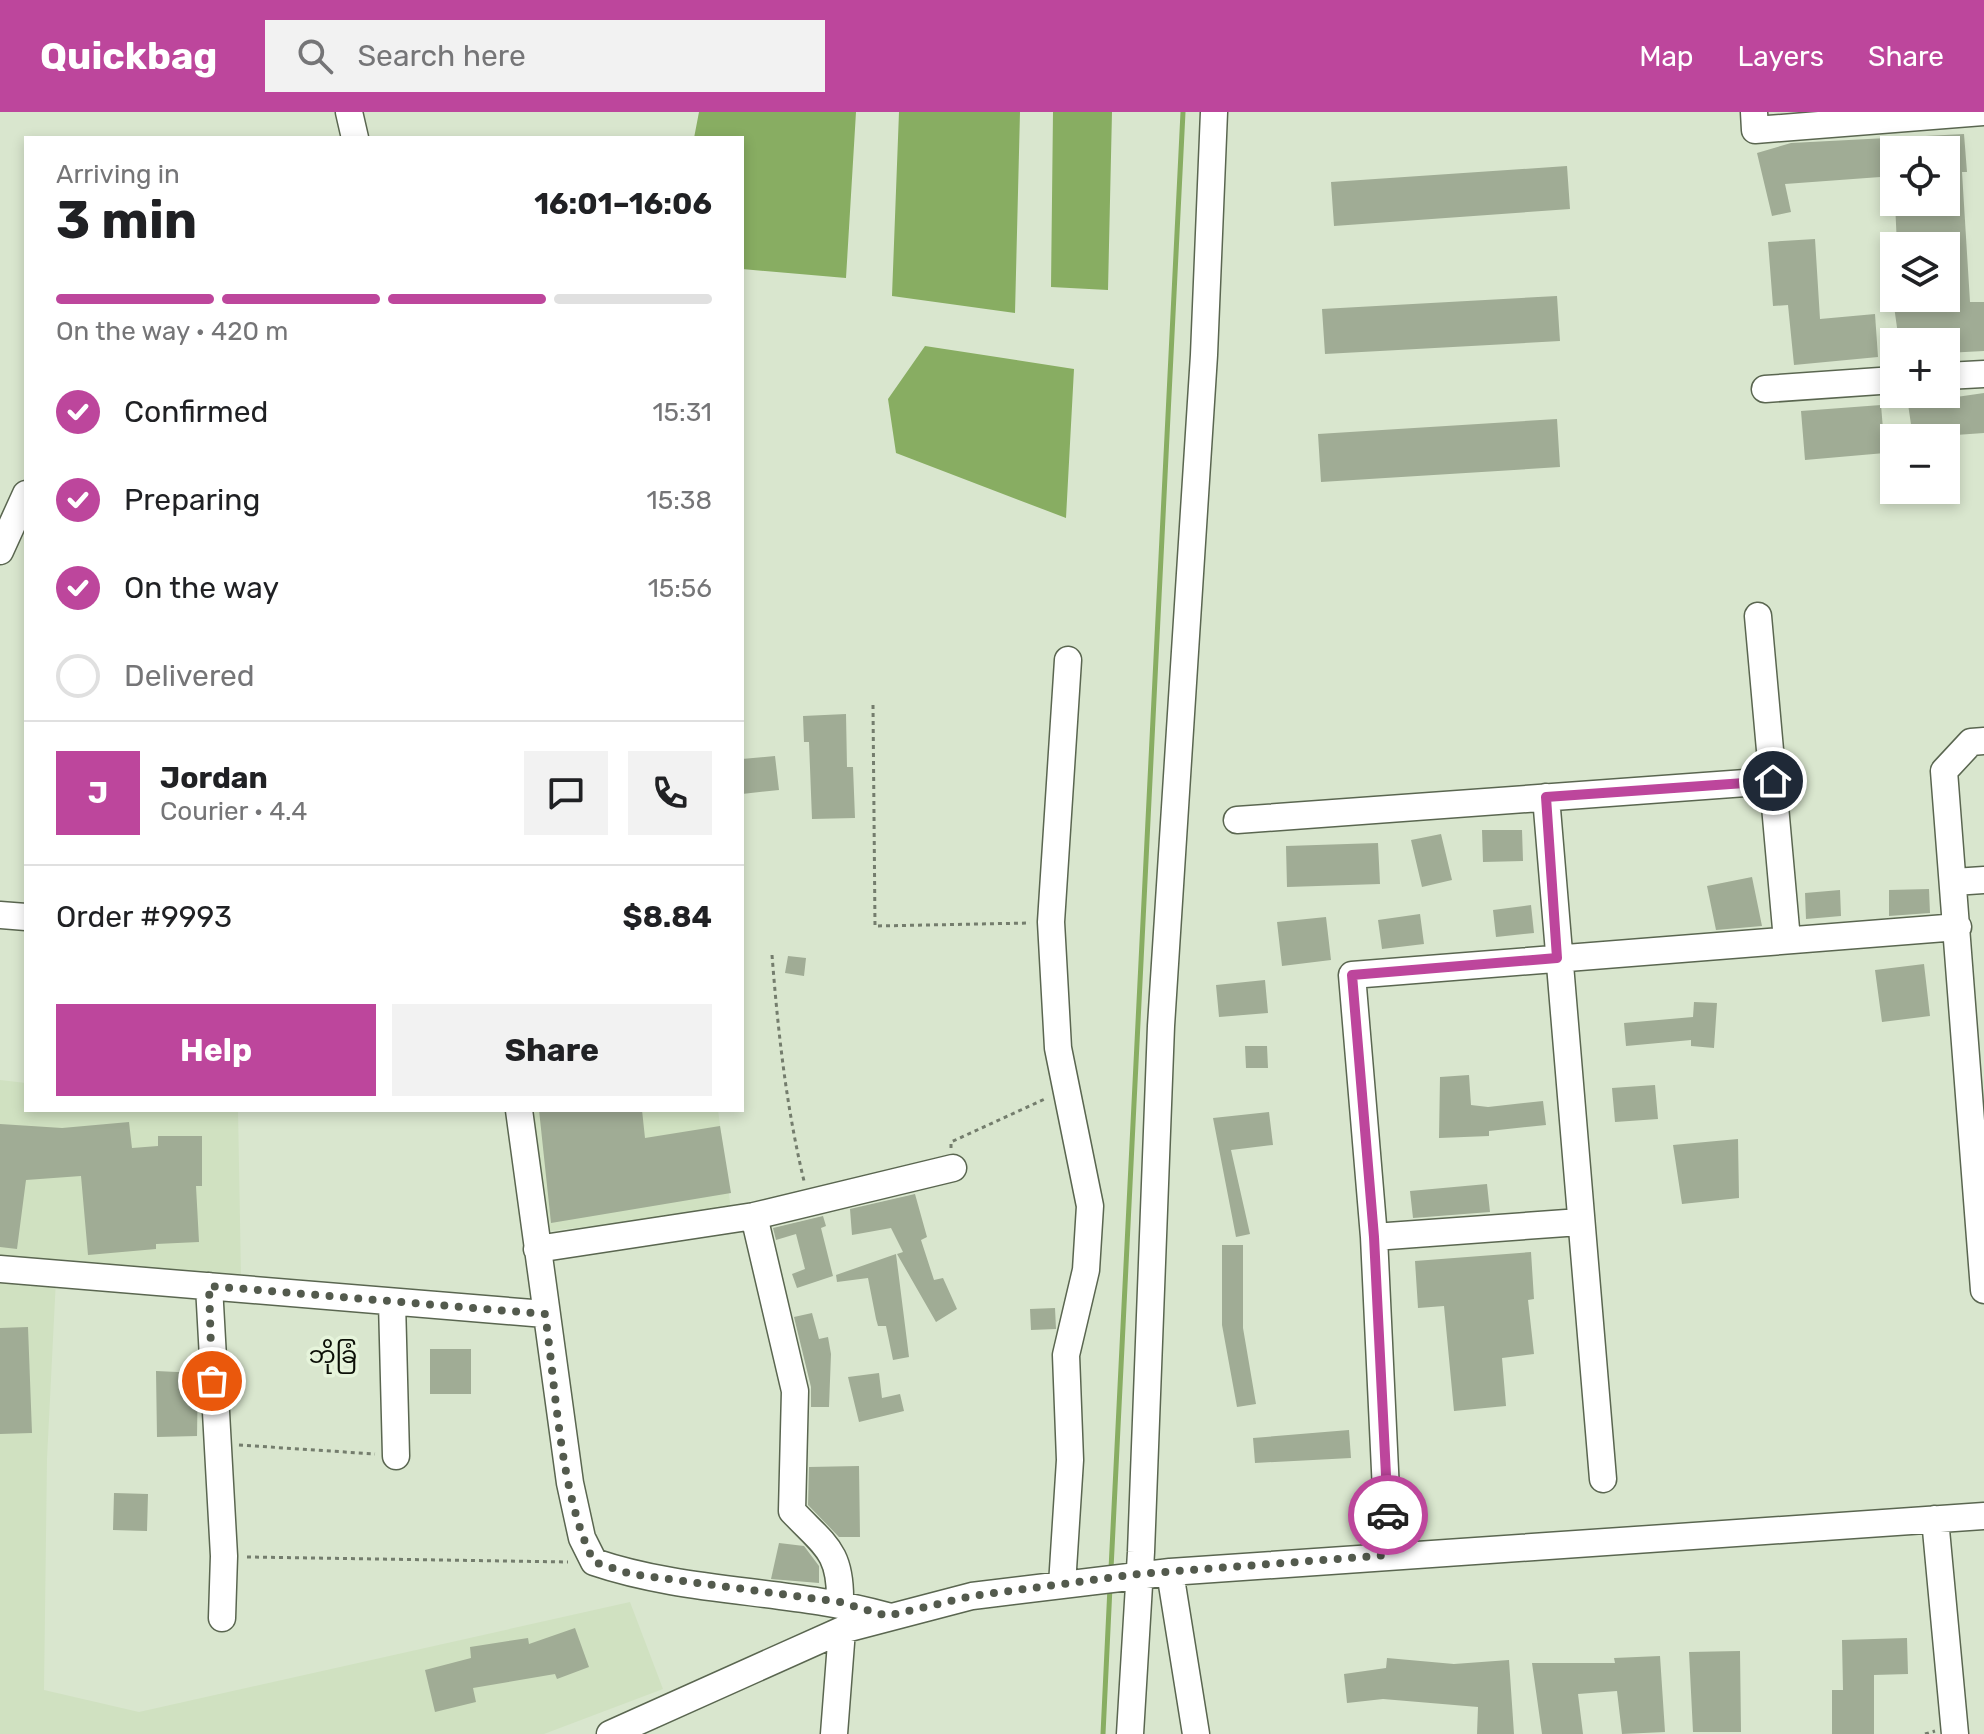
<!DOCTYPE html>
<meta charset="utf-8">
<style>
:root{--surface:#fff;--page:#f2f2f2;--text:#202124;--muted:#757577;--line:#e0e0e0;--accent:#bd469c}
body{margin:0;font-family:Rubik,"Noto Sans Myanmar",sans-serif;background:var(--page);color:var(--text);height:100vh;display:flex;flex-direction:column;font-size:30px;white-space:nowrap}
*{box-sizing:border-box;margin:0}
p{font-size:26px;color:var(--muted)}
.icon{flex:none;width:44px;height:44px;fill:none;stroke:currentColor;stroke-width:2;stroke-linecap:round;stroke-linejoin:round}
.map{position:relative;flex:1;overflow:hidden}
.details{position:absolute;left:24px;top:24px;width:720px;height:976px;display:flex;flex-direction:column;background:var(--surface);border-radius:0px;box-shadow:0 4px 12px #0003}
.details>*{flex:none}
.buttons{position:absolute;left:1880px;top:24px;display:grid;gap:16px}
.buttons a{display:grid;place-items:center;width:80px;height:80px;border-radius:0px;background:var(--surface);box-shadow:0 4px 12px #0003;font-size:40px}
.pin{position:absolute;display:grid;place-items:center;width:68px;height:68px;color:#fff;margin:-34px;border:4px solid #fff;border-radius:50%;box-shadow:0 2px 8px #0007}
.courier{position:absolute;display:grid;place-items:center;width:80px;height:80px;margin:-40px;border:6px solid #bd469c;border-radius:50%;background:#fff;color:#222;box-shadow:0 2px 10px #0007}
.headline em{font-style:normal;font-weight:700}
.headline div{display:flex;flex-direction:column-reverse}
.headline{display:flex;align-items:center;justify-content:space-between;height:136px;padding:0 32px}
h1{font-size:52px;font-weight:700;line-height:60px}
.bar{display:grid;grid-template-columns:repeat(4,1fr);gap:12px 8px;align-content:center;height:96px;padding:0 32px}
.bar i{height:10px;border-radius:6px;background:var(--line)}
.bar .selected{background:var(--accent)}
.bar p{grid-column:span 4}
.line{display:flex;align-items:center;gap:20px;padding:0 32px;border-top:2px solid var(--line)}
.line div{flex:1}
.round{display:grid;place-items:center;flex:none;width:84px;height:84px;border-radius:0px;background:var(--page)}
ol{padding:0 32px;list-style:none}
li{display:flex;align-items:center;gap:24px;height:88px}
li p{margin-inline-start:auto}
li .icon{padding:8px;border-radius:50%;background:var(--accent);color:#fff;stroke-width:4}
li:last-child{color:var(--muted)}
li i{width:44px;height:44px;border:4px solid var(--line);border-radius:50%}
.cta{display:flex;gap:16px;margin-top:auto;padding:16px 32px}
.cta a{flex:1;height:92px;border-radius:0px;background:var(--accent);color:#fff;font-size:32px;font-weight:700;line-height:92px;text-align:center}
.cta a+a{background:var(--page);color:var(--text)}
header{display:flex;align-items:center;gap:48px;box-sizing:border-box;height:112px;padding:0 40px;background:var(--accent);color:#fff}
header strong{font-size:38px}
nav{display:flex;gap:44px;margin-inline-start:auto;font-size:28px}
.search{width:560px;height:72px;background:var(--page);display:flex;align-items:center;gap:20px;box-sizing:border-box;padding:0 28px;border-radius:0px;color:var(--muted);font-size:30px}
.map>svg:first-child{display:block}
</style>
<header>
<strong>Quickbag</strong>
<div class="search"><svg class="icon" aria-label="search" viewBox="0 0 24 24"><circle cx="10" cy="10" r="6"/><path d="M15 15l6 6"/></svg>Search here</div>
<nav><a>Map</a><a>Layers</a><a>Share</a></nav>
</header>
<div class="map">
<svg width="1984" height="1622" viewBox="0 0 1984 1622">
<rect width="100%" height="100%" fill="#d9e6ce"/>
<path fill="#d0e1c1" d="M0,968l26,3v27h212l3,166 -184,-17 -10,200 -3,231 95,22 491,-110 33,87 -119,45h-544z
M533,998h185l13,100 -182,21z"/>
<path fill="#88ad62" d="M699,0h157l-10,166 -104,-9v-131h-48z
M899,0h121l-5,201 -123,-17z
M1053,0h59l-4,178 -57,-3z
M925,234l149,23 -8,149 -170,-65 -8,-54z"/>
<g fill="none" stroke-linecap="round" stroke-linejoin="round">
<path stroke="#88ad62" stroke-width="5" d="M1111,1457l72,-1457
M1103,1622l7,-147"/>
</g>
<path fill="#a0ac95" d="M1964,22l3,38h-5l8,130h14v49l-38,2v-11h-47l-5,-36 52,-2v-58h-49l-2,-44h51v-52h-52v26l-109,8 6,28 -19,4 -15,-63 34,-10z
M1567,54l3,43 -236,17 -3,-44z
M1815,127l5,80 55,-5 3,43 -84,8 -6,-60 -15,1 -5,-64z
M1557,184l3,45 -235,13 -3,-45z
M1984,281v40l-71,5 -5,-34z
M1881,293l4,48 -80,7 -4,-49z
M1557,307l3,48 -239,15 -3,-48z
M846,602l1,53h6l2,51 -43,1 -3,-77h-5l-1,-26z
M775,644l4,34 -37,4v-35z
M1482,718h40l1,31 -40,1z
M1441,722l11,46 -30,7 -11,-47z
M1378,731l2,41 -93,3 -1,-41z
M1752,765l10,49 -46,4 -9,-44z
M1929,777l1,24 -41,3v-26z
M1840,778l1,26 -35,3 -1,-26z
M1531,793l3,28 -38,4 -3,-27z
M1420,802l4,30 -42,5 -4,-29z
M1326,805l5,43 -49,6 -5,-44z
M788,844l18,2 -2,18 -19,-3z
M1924,852l6,52 -48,6 -7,-52z
M1265,868l3,33 -49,4 -3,-32z
M1694,890l23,1 -3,45 -23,-2v-6l-65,6 -2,-23 69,-6z
M1245,934h22l1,22h-22z
M1469,963l2,30 17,2 55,-6 3,24 -57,6v5l-50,2 1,-61z
M1655,973l3,34 -43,3 -3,-34z
M539,998h103l3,28 75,-12 11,67 -180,30z
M1269,1000l4,33 -42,5 19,84 -14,3 -23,-119z
M129,1010l3,26 26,-2v-10h44v50h-6l3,56 -43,2v5l-68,6 -7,-79 -55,4 -9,69 -17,-2v-123l62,4z
M1738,1027l1,59 -57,6 -9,-59z
M1487,1072l3,28 -77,6 -3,-27z
M915,1082l12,43 -6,3 13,40 9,-2 14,31 -21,13 -39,-68 6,-2 -12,-24 -39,7 -2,-26z
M823,1104l3,10 -5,2 12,48 -36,12 -5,-14 13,-5 -9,-35 -20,6 -3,-12z
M1222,1133h21v83l13,76 -19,3 -15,-82z
M1531,1140l3,47 -6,1 6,54 -32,4 4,48 -52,5 -10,-105 -26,2 -3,-47z
M896,1142l13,103 -16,3 -7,-34h-8l-2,-7 -8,-41 -31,4 -1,-7z
M1055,1196l1,21 -25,1 -1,-21z
M812,1201l7,26 9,-2 3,17 -2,53h-18v-20l-17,-70z
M28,1215l4,106 -32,1v-106z
M430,1237h41v45h-41z
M156,1259l42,2 -1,63 -40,1z
M879,1261l3,25 18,-4 4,17 -45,11 -11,-45z
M1349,1318l2,28 -96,5 -2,-25z
M859,1354l1,71h-21l-31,-32 1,-38z
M114,1381l34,1 -1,37 -34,-1z
M779,1431l25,3 15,20v17l-48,-4z
M575,1516l14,39 -32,12 -2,-5 -82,14 3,14 -41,10 -10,-42 46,-12 -1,-11 58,-9 1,6z
M1907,1526l1,36 -34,1v59h-42v-44h11l-1,-50z
M1740,1539l1,81h-48l-4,-80z
M1660,1544l5,76 -43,2 -5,-43 -39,3 5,40h-41l-10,-71h83l-1,-5z
M1387,1546l67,6 55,-4 5,74h-37l1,-27 -95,-8 -36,4 -3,-29 42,-6z"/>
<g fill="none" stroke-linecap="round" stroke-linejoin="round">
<g stroke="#5a6650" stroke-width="29">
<path id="minor" d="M349,0l6,26
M1754,0l1,18 229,-18
M1946,264l38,-2
M1765,277l129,-9
M0,439l26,-57
M1758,504l29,324
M1984,629l-13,1 -27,29 40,519
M1546,685l57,682
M1237,708l536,-39
M1954,770l30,-2
M0,803l26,2
M519,998l51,373 12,55 12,24c94,32 197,27 293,54
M754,1104l41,175 -3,120c33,35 49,40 48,91
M1374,1125l206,-15
M537,1137l217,-33 199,-48
M0,1157l545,45
M209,1174l15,270 -2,62
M392,1190l4,154
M1935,1407l20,215
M1389,1443l-15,-318 -22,-262 606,-48
M1170,1460l26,162
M1062,1473l8,-125 -4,-105 20,-85 4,-64 -32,-158 -7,-126 17,-262
M610,1622l232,-104 130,-34 198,-24 814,-56
M834,1622l8,-104
M1130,1622l11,-182 20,-526 43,-671 10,-243"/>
</g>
<path stroke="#747d6d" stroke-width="3" stroke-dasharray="4 4" stroke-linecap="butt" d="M873,593l2,221 155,-3
M772,843c6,76 14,151 32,226
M951,1036v-6l96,-44
M239,1333l136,9
M247,1445l321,5
M1925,1622l10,-3"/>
<use href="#minor" stroke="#fff" stroke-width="26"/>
</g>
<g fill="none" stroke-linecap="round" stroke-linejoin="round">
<path stroke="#535a4d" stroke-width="8" stroke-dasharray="0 14.4" d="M212,1269l-3,-95 336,28c11,74 15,182 49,248l37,12 209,28 47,14 85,-20 166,-22 251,-19 -1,-40"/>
<path stroke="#bd469c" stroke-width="10" d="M1388,1403l-14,-278 -22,-262 205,-17 -11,-161 227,-16"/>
</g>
<g text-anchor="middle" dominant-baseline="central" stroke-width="7" stroke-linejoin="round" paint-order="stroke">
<g font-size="24" fill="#0b0f07" stroke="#e6f4db">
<text x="333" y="1243">ဘိုခြံ</text>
</g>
</g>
</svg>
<div class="buttons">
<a><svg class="icon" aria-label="locate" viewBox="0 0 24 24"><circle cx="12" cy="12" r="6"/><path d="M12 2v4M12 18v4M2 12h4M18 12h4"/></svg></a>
<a><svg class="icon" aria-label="layers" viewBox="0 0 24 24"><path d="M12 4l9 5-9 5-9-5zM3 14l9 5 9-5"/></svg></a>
<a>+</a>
<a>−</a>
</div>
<div class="pin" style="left:212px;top:1269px;background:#ea580c"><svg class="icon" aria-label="bag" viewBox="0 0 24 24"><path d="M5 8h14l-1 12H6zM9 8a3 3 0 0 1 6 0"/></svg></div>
<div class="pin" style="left:1773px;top:669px;background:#1f2937"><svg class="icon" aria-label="home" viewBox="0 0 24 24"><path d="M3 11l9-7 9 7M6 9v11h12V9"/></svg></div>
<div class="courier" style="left:1388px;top:1403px"><svg class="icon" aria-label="car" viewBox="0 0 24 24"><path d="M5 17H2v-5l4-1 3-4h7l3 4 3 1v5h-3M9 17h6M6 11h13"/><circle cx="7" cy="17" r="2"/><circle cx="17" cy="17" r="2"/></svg></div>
<section class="details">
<div class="headline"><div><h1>3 min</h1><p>Arriving in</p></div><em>16:01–16:06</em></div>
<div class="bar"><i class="selected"></i><i class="selected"></i><i class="selected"></i><i></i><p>On the way · 420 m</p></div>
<ol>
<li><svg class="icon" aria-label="check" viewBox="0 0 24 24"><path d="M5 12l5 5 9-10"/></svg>Confirmed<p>15:31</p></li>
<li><svg class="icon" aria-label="check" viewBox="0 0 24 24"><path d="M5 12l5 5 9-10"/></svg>Preparing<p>15:38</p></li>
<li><svg class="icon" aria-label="check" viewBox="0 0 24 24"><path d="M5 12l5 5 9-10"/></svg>On the way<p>15:56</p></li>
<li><i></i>Delivered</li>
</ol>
<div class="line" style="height:144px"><b class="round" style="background:var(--accent);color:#fff">J</b><div><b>Jordan</b><p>Courier · 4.4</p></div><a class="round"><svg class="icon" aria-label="chat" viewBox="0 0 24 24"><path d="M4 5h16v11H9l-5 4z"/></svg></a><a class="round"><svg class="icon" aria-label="phone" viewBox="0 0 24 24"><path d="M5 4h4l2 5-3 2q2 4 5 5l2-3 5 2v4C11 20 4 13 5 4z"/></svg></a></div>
<div class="line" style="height:104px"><div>Order #9993</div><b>$8.84</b></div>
<div class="cta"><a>Help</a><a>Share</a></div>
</section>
</div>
